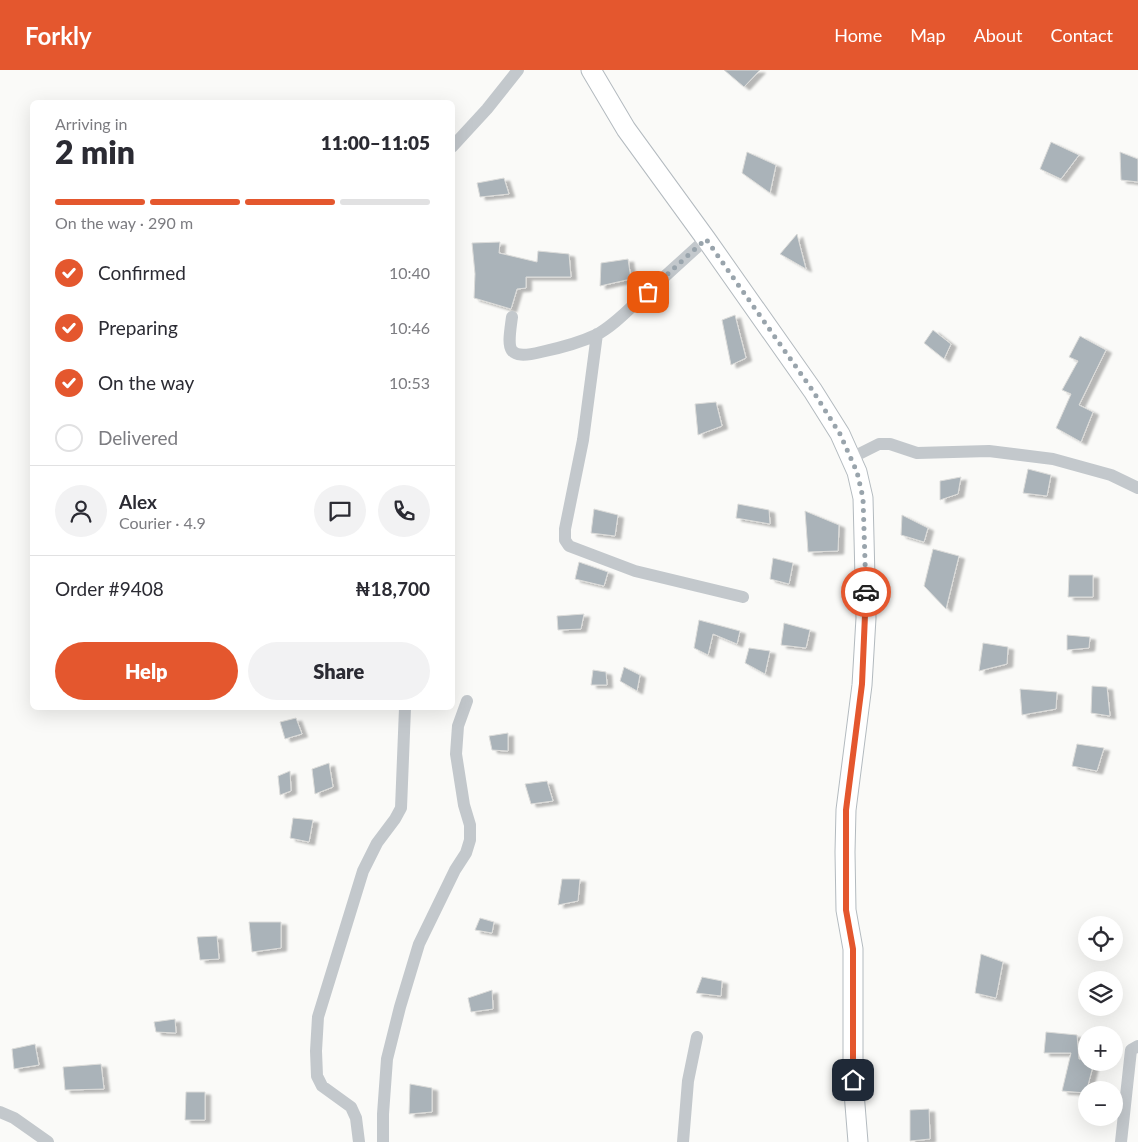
<!DOCTYPE html>
<meta charset="utf-8">
<style>
:root{--surface:#fff;--page:#f2f2f3;--text:#2b2b33;--muted:#7c7c81;--line:#e1e1e2;--accent:#e4572e}
body{margin:0;font-family:Lato,sans-serif;background:var(--page);color:var(--text);height:100vh;display:flex;flex-direction:column;font-size:19px;white-space:nowrap}
*{box-sizing:border-box;margin:0}
p{font-size:16px;color:var(--muted)}
.icon{flex:none;width:28px;height:28px;fill:none;stroke:currentColor;stroke-width:2;stroke-linecap:round;stroke-linejoin:round}
.map{position:relative;flex:1;overflow:hidden}
.sheet{position:absolute;left:30px;top:30px;width:425px;height:610px;display:flex;flex-direction:column;background:var(--surface);border-radius:8px;box-shadow:0 5px 20px #0002}
.sheet>*{flex:none}
.tools{position:absolute;left:1078px;top:846px;display:grid;gap:10px}
.tools a{display:grid;place-items:center;width:45px;height:45px;border-radius:50%;background:var(--surface);box-shadow:0 5px 20px #0002;font-size:25px}
.pin{position:absolute;display:grid;place-items:center;width:42px;height:42px;color:#fff;margin:-21px;border-radius:10px;box-shadow:0 2px 8px #0006}
.courier{position:absolute;display:grid;place-items:center;width:50px;height:50px;margin:-25px;border:4px solid #e4572e;border-radius:50%;background:#fff;color:#222;box-shadow:0 1px 6px #0007}
.summary em{font-style:normal;font-weight:800}
.summary div{display:flex;flex-direction:column-reverse}
.summary{display:flex;align-items:center;justify-content:space-between;height:85px;padding:0 25px}
h1{font-size:32px;font-weight:800;line-height:38px}
.bar{display:grid;grid-template-columns:repeat(4,1fr);gap:8px 5px;align-content:center;height:60px;padding:0 25px}
.bar i{height:6px;border-radius:4px;background:var(--line)}
.bar .current{background:var(--accent)}
.bar p{grid-column:span 4}
.line{display:flex;align-items:center;gap:12px;padding:0 25px;border-top:1px solid var(--line)}
.line div{flex:1}
.round{display:grid;place-items:center;flex:none;width:52px;height:52px;border-radius:26px;background:var(--page)}
ol{padding:0 25px;list-style:none}
li{display:flex;align-items:center;gap:15px;height:55px}
li p{margin-inline-start:auto}
li .icon{padding:5px;border-radius:50%;background:var(--accent);color:#fff;stroke-width:4}
li:last-child{color:var(--muted)}
li i{width:28px;height:28px;border:2px solid var(--line);border-radius:50%}
.action{display:flex;gap:10px;margin-top:auto;padding:10px 25px}
.action a{flex:1;height:58px;border-radius:30px;background:var(--accent);color:#fff;font-size:20px;font-weight:800;line-height:58px;text-align:center}
.action a+a{background:var(--page);color:var(--text)}
header{display:flex;align-items:center;gap:30px;box-sizing:border-box;height:70px;padding:0 25px;background:var(--accent);color:#fff}
header strong{font-size:24px}
nav{display:flex;gap:28px;margin-inline-start:auto;font-size:18px}
.map>svg:first-child{display:block}
</style>
<header>
<strong>Forkly</strong>
<nav><a>Home</a><a>Map</a><a>About</a><a>Contact</a></nav>
</header>
<div class="map">
<svg width="1138" height="1072" viewBox="0 0 1138 1072">
<defs>
<filter id="shadow"><feDropShadow dx="5.5" dy="3" stdDeviation="1" flood-color="#0004"/></filter>
</defs>
<rect width="100%" height="100%" fill="#fafaf8"/>
<path fill="#aab3b9" stroke="#dcdcda" filter="url(#shadow)" d="M724,0h36l-16,17z
M1051,72l28,13 -18,24 -21,-10z
M747,82l29,13 -6,28 -28,-20z
M1120,82l18,7v23l-17,-2z
M504,108l5,16 -29,3 -3,-14z
M797,164l9,35 -26,-15z
M500,172l-1,11 38,9 1,-11 31,3 2,23h-45v11l-9,1 -6,20 -37,-11 1,-24 -3,-31z
M628,189l3,20 -31,7 1,-23z
M735,245l11,43 -15,7 -9,-45z
M933,260l18,14 -7,15 -20,-16z
M1080,266l26,14 -27,55 14,7 -12,30 -25,-14 15,-34 -9,-4 16,-29 -9,-4z
M716,332l6,24 -24,9 -3,-31z
M1028,399l23,6 -4,21 -24,-3z
M961,407l-3,17 -18,6v-19z
M738,434l31,6 1,14 -34,-6z
M594,439l24,6 -3,21 -24,-3z
M805,441l34,14 -1,26 -30,1z
M902,445l26,13 -4,14 -23,-7z
M933,479l26,7 -13,53 -22,-23z
M773,488l20,5 -4,21 -19,-5z
M579,492l29,10 -4,14 -29,-7z
M1069,505h24v22h-25z
M584,544l-3,15 -23,1 -1,-14z
M699,550l41,11 -3,13 -24,-10 -5,21 -14,-7z
M784,553l26,7 -4,18 -25,-3z
M1067,565l23,2 -1,11 -22,2z
M983,573l25,4 -1,17 -28,7z
M749,578l21,3 -5,23 -20,-11z
M624,597l16,8 -3,16 -17,-10z
M593,600l13,2 1,13h-16z
M1092,616l15,1 3,29 -19,-3z
M1020,619l37,3 -1,17 -34,6z
M296,648l6,16 -17,5 -5,-17z
M508,663v18l-16,-1 -3,-14z
M1077,674l27,4 -7,23 -25,-5z
M329,693l4,24 -18,7 -3,-25z
M290,701l1,20 -11,4 -2,-19z
M547,711l6,20 -22,3 -6,-20z
M293,748l20,2 -4,22 -19,-4z
M562,809h18l-2,22 -20,4z
M480,848l14,4 -2,11 -17,-3z
M249,852h32v26l-29,4z
M217,866l2,23 -19,1 -3,-23z
M981,884l22,8 -7,36 -21,-5z
M702,907l20,4 -1,15 -25,-3z
M492,920l1,19 -22,3 -3,-14z
M175,949l1,14 -20,-1 -2,-10z
M1046,962l31,3 2,24 7,1v2h8l-8,31 -24,-2 9,-38h-27z
M35,974l4,21 -25,4 -2,-20z
M101,994l3,25 -39,1 -2,-23z
M410,1014l22,4v24l-23,2z
M186,1022h19v28h-20z
M929,1039l1,30 -20,2v-31z"/>
<g fill="none" stroke-linecap="round" stroke-linejoin="round">
<g stroke="#b3babf" stroke-width="21">
<path id="secondary" d="M591,0l35,59 80,110 107,152 27,43 17,38 6,26 3,120 -4,67 -16,125 -1,42 1,58 7,39v131l5,62"/>
</g>
<path stroke="#c3c8cc" stroke-width="12" d="M452,77l35,-38 31,-39
M512,247c-4,30 -8,44 29,35 19,-4 38,-9 55,-17 17,-9 31,-24 45,-37 22,-20 43,-39 65,-59
M597,264l-14,106 -18,89v11l4,6 66,25 108,26
M851,388l28,-14h11l27,9 72,-2 64,8 58,16 27,13
M0,1042l14,6 34,24
M359,1072l-3,-24 -5,-11 -29,-21 -5,-10 -1,-25 2,-34 45,-146 14,-28 18,-24 6,-11 4,-100
M383,1072v-28l4,-55 13,-52 19,-63 36,-74 11,-17 4,-13v-15l-6,-20 -8,-51 2,-28 9,-25
M683,1072l5,-61 9,-44
M1121,1072l10,-92 7,-4"/>
<use href="#secondary" stroke="#fff" stroke-width="19"/>
</g>
<g fill="none" stroke-linecap="round" stroke-linejoin="round">
<path stroke="#99a4ac" stroke-width="5" stroke-dasharray="0 9" d="M648,222l58,-53 107,152 27,43 17,38 6,26 3,94"/>
<path stroke="#e4572e" stroke-width="6" d="M853,1010v-131l-7,-39v-100l16,-126 4,-92"/>
</g>
</svg>
<div class="tools">
<a><svg class="icon" aria-label="locate" viewBox="0 0 24 24"><circle cx="12" cy="12" r="6"/><path d="M12 2v4M12 18v4M2 12h4M18 12h4"/></svg></a>
<a><svg class="icon" aria-label="layers" viewBox="0 0 24 24"><path d="M12 4l9 5-9 5-9-5zM3 14l9 5 9-5"/></svg></a>
<a>+</a>
<a>−</a>
</div>
<div class="pin" style="left:648px;top:222px;background:#ea580c"><svg class="icon" aria-label="bag" viewBox="0 0 24 24"><path d="M5 8h14l-1 12H6zM9 8a3 3 0 0 1 6 0"/></svg></div>
<div class="pin" style="left:853px;top:1010px;background:#1f2937"><svg class="icon" aria-label="home" viewBox="0 0 24 24"><path d="M3 11l9-7 9 7M6 9v11h12V9"/></svg></div>
<div class="courier" style="left:866px;top:522px"><svg class="icon" aria-label="car" viewBox="0 0 24 24"><path d="M5 17H2v-5l4-1 3-4h7l3 4 3 1v5h-3M9 17h6M6 11h13"/><circle cx="7" cy="17" r="2"/><circle cx="17" cy="17" r="2"/></svg></div>
<section class="sheet">
<div class="summary"><div><h1>2 min</h1><p>Arriving in</p></div><em>11:00–11:05</em></div>
<div class="bar"><i class="current"></i><i class="current"></i><i class="current"></i><i></i><p>On the way · 290 m</p></div>
<ol>
<li><svg class="icon" aria-label="check" viewBox="0 0 24 24"><path d="M5 12l5 5 9-10"/></svg>Confirmed<p>10:40</p></li>
<li><svg class="icon" aria-label="check" viewBox="0 0 24 24"><path d="M5 12l5 5 9-10"/></svg>Preparing<p>10:46</p></li>
<li><svg class="icon" aria-label="check" viewBox="0 0 24 24"><path d="M5 12l5 5 9-10"/></svg>On the way<p>10:53</p></li>
<li><i></i>Delivered</li>
</ol>
<div class="line" style="height:90px"><a class="round"><svg class="icon" aria-label="person" viewBox="0 0 24 24"><circle cx="12" cy="8" r="4"/><path d="M4 21q1-7 8-7t8 7"/></svg></a><div><b>Alex</b><p>Courier · 4.9</p></div><a class="round"><svg class="icon" aria-label="chat" viewBox="0 0 24 24"><path d="M4 5h16v11H9l-5 4z"/></svg></a><a class="round"><svg class="icon" aria-label="phone" viewBox="0 0 24 24"><path d="M5 4h4l2 5-3 2q2 4 5 5l2-3 5 2v4C11 20 4 13 5 4z"/></svg></a></div>
<div class="line" style="height:65px"><div>Order #9408</div><b>₦18,700</b></div>
<div class="action"><a>Help</a><a>Share</a></div>
</section>
</div>
